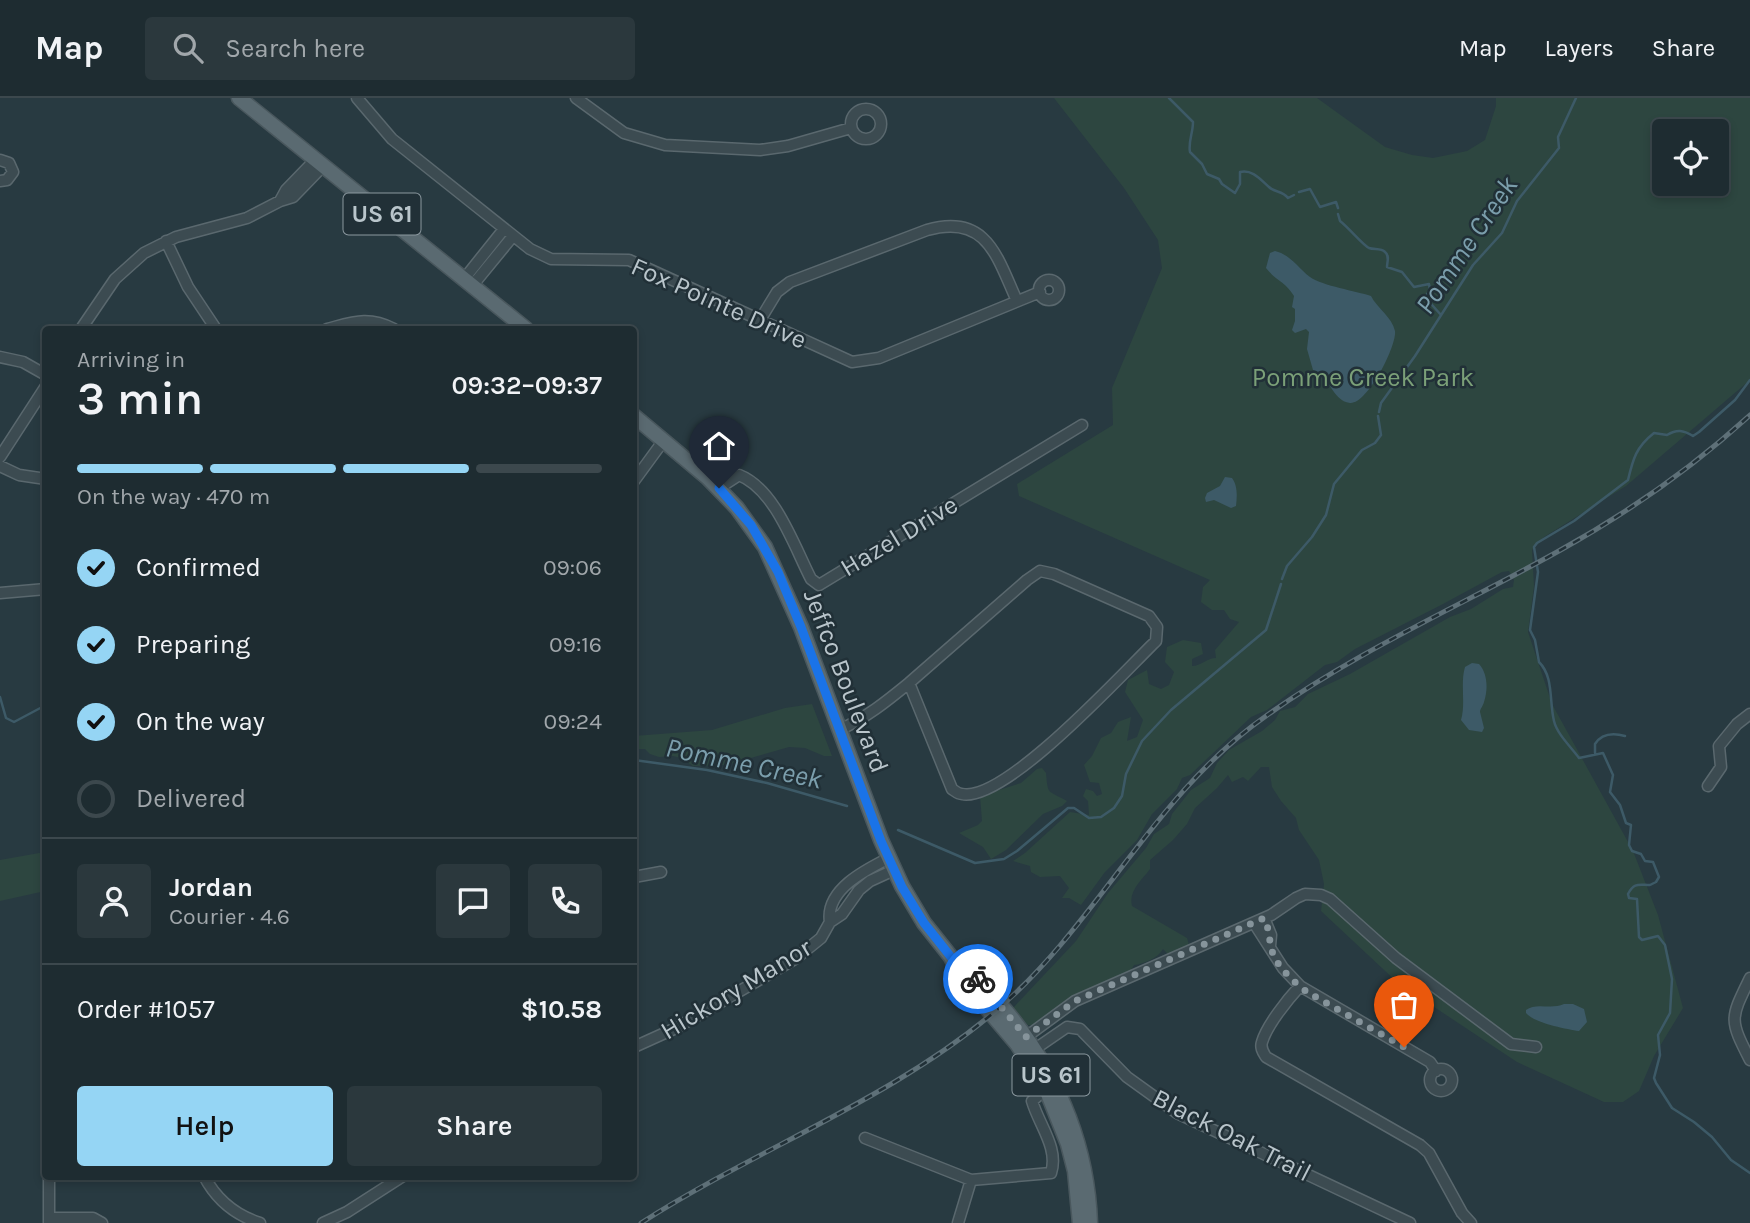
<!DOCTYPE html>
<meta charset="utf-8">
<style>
:root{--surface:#1e2c31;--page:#2b383d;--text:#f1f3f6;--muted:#a1a7ab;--line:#3c484d;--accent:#95d5f4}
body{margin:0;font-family:Karla,sans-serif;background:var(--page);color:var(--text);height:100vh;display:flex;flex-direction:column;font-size:26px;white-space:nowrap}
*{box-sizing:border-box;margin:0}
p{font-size:23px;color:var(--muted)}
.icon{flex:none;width:38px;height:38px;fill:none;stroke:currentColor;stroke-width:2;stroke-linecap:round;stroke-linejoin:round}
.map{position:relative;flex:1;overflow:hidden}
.drawer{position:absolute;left:42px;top:228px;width:595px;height:854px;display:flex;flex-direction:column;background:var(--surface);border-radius:7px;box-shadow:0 4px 10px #0003,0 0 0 2px var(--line)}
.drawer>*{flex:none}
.tools{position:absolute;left:1652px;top:21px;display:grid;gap:14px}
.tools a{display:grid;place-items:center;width:77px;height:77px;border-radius:7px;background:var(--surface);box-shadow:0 4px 10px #0003,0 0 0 2px var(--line);font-size:35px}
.pin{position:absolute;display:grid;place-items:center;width:60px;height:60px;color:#fff;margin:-72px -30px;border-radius:50% 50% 50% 0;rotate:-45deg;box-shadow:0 0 7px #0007}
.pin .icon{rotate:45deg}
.courier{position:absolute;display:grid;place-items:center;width:70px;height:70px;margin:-35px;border:5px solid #1a73e8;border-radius:50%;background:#fff;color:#222;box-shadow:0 2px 9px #0007}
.head em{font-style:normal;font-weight:600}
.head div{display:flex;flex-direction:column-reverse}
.head{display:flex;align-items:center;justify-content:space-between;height:119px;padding:0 35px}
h1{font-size:46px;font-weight:600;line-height:52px}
.bar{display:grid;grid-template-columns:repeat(4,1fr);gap:10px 7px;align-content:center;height:84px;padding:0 35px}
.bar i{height:9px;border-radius:5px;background:var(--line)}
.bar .current{background:var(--accent)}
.bar p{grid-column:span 4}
.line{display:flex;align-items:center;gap:18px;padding:0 35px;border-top:2px solid var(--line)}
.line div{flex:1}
.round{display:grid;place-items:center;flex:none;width:74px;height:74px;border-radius:7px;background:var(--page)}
ol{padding:0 35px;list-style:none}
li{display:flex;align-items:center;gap:21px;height:77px}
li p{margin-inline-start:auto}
li .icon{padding:7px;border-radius:50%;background:var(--accent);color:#111;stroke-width:4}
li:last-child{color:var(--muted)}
li i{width:38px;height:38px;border:4px solid var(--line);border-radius:50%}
.cta{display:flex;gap:14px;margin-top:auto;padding:14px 35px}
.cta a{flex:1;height:80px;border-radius:7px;background:var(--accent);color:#111;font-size:28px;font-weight:600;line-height:80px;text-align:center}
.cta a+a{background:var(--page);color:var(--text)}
header{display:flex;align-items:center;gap:42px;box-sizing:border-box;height:98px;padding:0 35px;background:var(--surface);border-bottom:2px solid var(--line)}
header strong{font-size:33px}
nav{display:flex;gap:38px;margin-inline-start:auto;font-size:24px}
.search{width:490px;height:63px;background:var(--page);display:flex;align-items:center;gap:18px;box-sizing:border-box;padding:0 24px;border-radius:7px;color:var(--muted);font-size:26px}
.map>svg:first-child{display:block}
</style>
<header>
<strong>Map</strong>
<div class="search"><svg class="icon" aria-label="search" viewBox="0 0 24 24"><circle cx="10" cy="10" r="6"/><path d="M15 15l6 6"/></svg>Search here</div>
<nav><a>Map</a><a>Layers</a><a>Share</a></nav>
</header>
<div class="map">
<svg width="1750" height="1125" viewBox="0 0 1750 1125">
<rect width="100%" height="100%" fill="#283a41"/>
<path fill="#2d4640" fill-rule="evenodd" d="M1054,0h263l68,49 27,8 21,3 34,-7 18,-11 11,-34v-8h254v282l-124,106 -82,51 -12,13 2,36 -6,46 24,72 81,147 25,64 25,93 -29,48 -15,35 -16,11h-19l-87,-40 -119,-79 -77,-72 3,-27 -5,-24 -20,-30 -3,-12 -15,-17 -9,-14 -3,-20h-8l-13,14 -5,-4 -11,5 -4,-7 -11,13 -22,20 -8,16 -14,16 -23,20v9c-8,11 -22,22 -18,37l55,32 2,7 -21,9 -5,-5c-5,9 -19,15 -29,16l-3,5 -57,25 -39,30h-7l-16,-16 64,-68 32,-48 38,-45 8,-14 15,-10 3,-10 19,-24 19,-12 7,-15 12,-13 33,-19 13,-11 5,-9 15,-4 13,-13 42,-20 100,-57 21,-8 32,-20 10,-2 1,-7 -5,-9 -7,1 -59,32 -88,45 -18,13 -12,3 -58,45 -16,7 -61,58 -8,3 -5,11 -25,25 -15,26 -32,32 -24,33 -12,-7h-7l7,-10 -9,-12 -20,1 -9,-5 -1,-6 -17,-5 12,-8 45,-41 19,3 -1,-14 -5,-5 3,-7 7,2 4,5 5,-2 -3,-11 -9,-1 -6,-17 8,-9 9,-18 10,-5 7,-11 13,-5 -4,24 10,-4 6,-17 -18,-28 3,-12 19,-10 2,14 12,5 8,-4 5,-13 -9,-10 2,-15 16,-7 18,3 2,11 -11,5v7c9,0 15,-8 24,-8l-1,-8 24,-28 -9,-3 -6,-9h-12l-11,-8 2,-15 7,-7 -191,-84 -2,-12 96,-59 -1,-37 50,-120 -4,-28 -34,-52zM1664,33h53v53h-53z
M812,606l20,52h-8l-19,-8 -16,-1 -63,18 -33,1 -12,-8 -8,-2 -14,1 -9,-3 -5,-5h-11v-13l78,-6 73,-22z
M1042,670l4,5c2,22 1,17 21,28l-5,5 -19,8 -37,36 -15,9 -8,-12 -24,-14 19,-8 4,-4 -2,-25 41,-13 16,-14z
M45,754v39l-45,10v-41z"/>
<path fill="#3d5a67" d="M1275,153c16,4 23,17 35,26 13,9 46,14 61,19 6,12 21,21 24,35 2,15 -28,74 -45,72 -18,-2 -21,-29 -37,-33l-6,-21 2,-17 -3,-3 -11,4 -3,-3 3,-9v-12l-3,-2 2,-11c-9,-15 -18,-15 -28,-28l4,-15z
M1225,379l7,1c6,8 5,19 4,28l-5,2 -17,-8 -8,2 -1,-4 2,-5 13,-7z
M1472,565l7,1c9,10 9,26 5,38 -1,4 -4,7 -4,10l4,16 -2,4 -13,-2 -8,-10c5,-17 -1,-36 4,-53z
M1564,906h9l11,5 3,13 -8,9c-13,-2 -45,-8 -53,-18v-3c10,-8 25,0 38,-6z"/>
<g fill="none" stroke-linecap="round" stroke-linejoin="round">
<path stroke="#3d5a67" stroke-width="2.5" d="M1169,0l24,24c0,11 -5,20 -3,30l12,12 5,10 12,5 3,5 13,9 5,-9v-12c12,-3 20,7 29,15 6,6 13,3 19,11l6,-3
M1299,94l11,-3 10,18 16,-5 2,6
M1338,116l2,7c9,7 23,24 29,27 5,2 12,0 16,4 5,4 2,10 2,15l15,5 12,15 15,-3 1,6 -5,7 16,18
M1750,282l-15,20 -36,32 -6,4c-10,-6 -16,-7 -26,-1l-13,-2c-18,14 -21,26 -26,47l-54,41 -37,22 -3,4 4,25 -8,58 5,10 4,22c15,15 10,39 15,59 3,13 17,26 25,37l24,-5 10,22 -3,17 10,13 6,18 5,2 -2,20 3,6 9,3 4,7 8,1 6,15 -3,5 -6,3c-11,0 -16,-3 -22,9l1,4 8,1 2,38 3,3 16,-4 7,9 7,34 -2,34 -12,22 2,20 -6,23 2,5 16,25 22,14 18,15 19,23 19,13
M1379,314l2,-9 34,-47 58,-91 29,-32 15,-32 42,-53 -1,-11 18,-39
M1282,481l5,-13 25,-29 14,-22 8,-31 28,-34 13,-7 6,-8 -3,-19
M0,599l6,21 8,4 32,-17
M1595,655v-9c7,-11 19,-11 30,-8
M634,662l73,10 60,13 80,23
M898,732l77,33 29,-4 13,-8 51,-43h6l15,10 12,-1 13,-9 8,-12 4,-22 16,-33 29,-31 95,-80 15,-46"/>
<g stroke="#5a686e" stroke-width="13">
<path id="minor" d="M357,0l35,41 138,110 21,10 78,1 223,102 27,-4 161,-66
M576,0l48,35 41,12 95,5 28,-4 63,-18
M851 26a15 15 0 1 1 30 0a15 15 0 1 1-30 0Z
M0,62l9,3 4,9 -6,8 -7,1
M280,103l6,-11 30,-31
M166,143l22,46 28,42
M464,181l40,-50
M1039 192a10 10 0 1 1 20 0a10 10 0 1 1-20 0Z
M472,188l41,-50
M760,222l17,-28 13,-10 137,-52c60,-17 70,27 90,71
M81,231l34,-50 29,-26 32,-16 71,-19 33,-17 13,-4 31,-32
M327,231c27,-7 41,-13 67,0
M0,259l23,5 23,13
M0,359l46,-71
M0,368l19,9 27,4
M634,383l30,-41
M719,390l20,-13c36,14 55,71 72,104l8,6 263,-160
M1040,473l14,3 95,42 8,11 -1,14c-33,32 -151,162 -194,153 -4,0 -7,-3 -10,-5l-43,-106 118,-103z
M0,495l46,-4
M839,632c27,-12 48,-29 70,-47
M1708,688l13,-19 -2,-21 18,-22 13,-10
M634,779l27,-5
M1264,820l7,17 -1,11
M830,824c-5,-32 35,-52 59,-64
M1254,825l29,45 17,18 130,76 6,9
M1750,880c-20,41 -21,41 0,82
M1300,888c-12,13 -33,39 -38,56 -2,6 1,10 4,15l154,88 9,8 33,60 9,10
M1026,939l49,-36 196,-86 25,-17 9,-4 16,1 9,4 66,59 115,86 25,3
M634,949l42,-19 119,-69 26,-21 9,-16 12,-8 17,-24 11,-9 24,-11
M1035,951l32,-22 13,2 47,48 50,36 233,110
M1430 982a11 11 0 1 1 22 0a11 11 0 1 1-22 0Z
M865,1040l106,42 80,-7c8,-25 -12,-48 -19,-72l14,-12
M204,1078c12,23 31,39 56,47
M49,1120h44l9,5
M49,1125v-47
M323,1125l24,-11 56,-36
M958,1125l13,-43"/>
</g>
<g stroke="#49575d" stroke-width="17">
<path id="major" d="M239,0l287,231
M634,318l74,62 29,30 28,39 36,80 80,213 21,46 22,37 27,34 10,21 56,66 29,45 22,55 7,27 5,52
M954,861c18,13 31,29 46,45 55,64 87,135 90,219"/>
</g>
<use href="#minor" stroke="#3c4b51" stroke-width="10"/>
<use href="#major" stroke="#5a6a71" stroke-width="14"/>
<g stroke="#5e7078" stroke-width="5">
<path id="rail" d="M641,1125c115,-74 254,-125 358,-215 100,-86 155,-214 267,-292 91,-65 194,-110 291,-164 69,-38 135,-84 193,-137"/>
</g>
<use href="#rail" stroke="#213037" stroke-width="2.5" stroke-dasharray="8" stroke-linecap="butt"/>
</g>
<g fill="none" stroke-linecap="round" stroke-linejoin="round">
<path stroke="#86949b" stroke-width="7" stroke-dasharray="0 12.6" d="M978,881l48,58 49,-36 189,-83c6,14 4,15 7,28 2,18 23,36 36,46l97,55"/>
<path stroke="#1a73e8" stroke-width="9" d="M719,390l32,37 27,47 23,55 80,214 21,46 22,36 27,34 19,13 8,9"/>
</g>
<g text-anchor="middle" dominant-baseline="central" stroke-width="5" stroke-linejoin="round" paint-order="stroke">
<g fill="#213037" stroke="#8b989f" stroke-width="2">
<rect x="343.5" y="95.5" width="77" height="41" rx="5"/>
<rect x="1012.5" y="956.5" width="77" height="41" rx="5"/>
</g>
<g font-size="24" font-weight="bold" fill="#b9c5cb">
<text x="382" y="116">US 61</text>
<text x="1051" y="977">US 61</text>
</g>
<g font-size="26" fill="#b9c5cb" stroke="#213037">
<text transform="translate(719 205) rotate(24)">Fox Pointe Drive</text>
<text transform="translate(899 438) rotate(-31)">Hazel Drive</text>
<text transform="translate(846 583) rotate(69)">Jeffco Boulevard</text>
<text transform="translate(736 891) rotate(-31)">Hickory Manor</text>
<text transform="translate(1232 1037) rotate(27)">Black Oak Trail</text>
</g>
<g font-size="26" fill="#7ba078" stroke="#213037">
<text x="1363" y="279">Pomme Creek Park</text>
</g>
<g font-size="28" font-style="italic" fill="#7b9eac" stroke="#213037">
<text transform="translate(1466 147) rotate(-56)">Pomme Creek</text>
<text transform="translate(744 665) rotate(12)">Pomme Creek</text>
</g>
</g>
</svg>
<div class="tools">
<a><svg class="icon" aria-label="locate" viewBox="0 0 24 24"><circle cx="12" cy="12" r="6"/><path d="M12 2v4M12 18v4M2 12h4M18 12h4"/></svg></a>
</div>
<div class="pin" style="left:1404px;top:949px;background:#ea580c"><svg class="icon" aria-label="bag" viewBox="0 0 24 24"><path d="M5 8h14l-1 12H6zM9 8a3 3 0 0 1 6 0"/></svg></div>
<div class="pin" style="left:719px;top:390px;background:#1f2937"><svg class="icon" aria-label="home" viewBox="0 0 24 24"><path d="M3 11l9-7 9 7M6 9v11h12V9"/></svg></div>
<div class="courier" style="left:978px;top:881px"><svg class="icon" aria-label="bike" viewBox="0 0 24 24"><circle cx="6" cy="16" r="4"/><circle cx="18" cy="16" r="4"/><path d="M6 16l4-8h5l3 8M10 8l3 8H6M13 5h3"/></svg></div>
<section class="drawer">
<div class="head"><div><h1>3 min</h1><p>Arriving in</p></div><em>09:32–09:37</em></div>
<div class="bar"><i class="current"></i><i class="current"></i><i class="current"></i><i></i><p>On the way · 470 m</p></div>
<ol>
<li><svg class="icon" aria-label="check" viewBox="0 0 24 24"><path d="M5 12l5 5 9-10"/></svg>Confirmed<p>09:06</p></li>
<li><svg class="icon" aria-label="check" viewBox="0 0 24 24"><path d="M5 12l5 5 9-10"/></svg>Preparing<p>09:16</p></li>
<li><svg class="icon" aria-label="check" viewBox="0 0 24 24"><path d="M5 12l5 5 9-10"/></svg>On the way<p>09:24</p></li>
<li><i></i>Delivered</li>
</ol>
<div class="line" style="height:126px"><a class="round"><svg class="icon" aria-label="person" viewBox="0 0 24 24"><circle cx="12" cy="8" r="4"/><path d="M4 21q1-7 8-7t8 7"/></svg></a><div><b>Jordan</b><p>Courier · 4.6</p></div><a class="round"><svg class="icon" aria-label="chat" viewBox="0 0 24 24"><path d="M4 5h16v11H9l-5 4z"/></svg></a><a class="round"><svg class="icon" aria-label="phone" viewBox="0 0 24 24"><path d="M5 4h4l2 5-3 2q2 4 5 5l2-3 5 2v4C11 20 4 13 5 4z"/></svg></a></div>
<div class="line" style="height:91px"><div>Order #1057</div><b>$10.58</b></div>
<div class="cta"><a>Help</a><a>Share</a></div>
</section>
</div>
